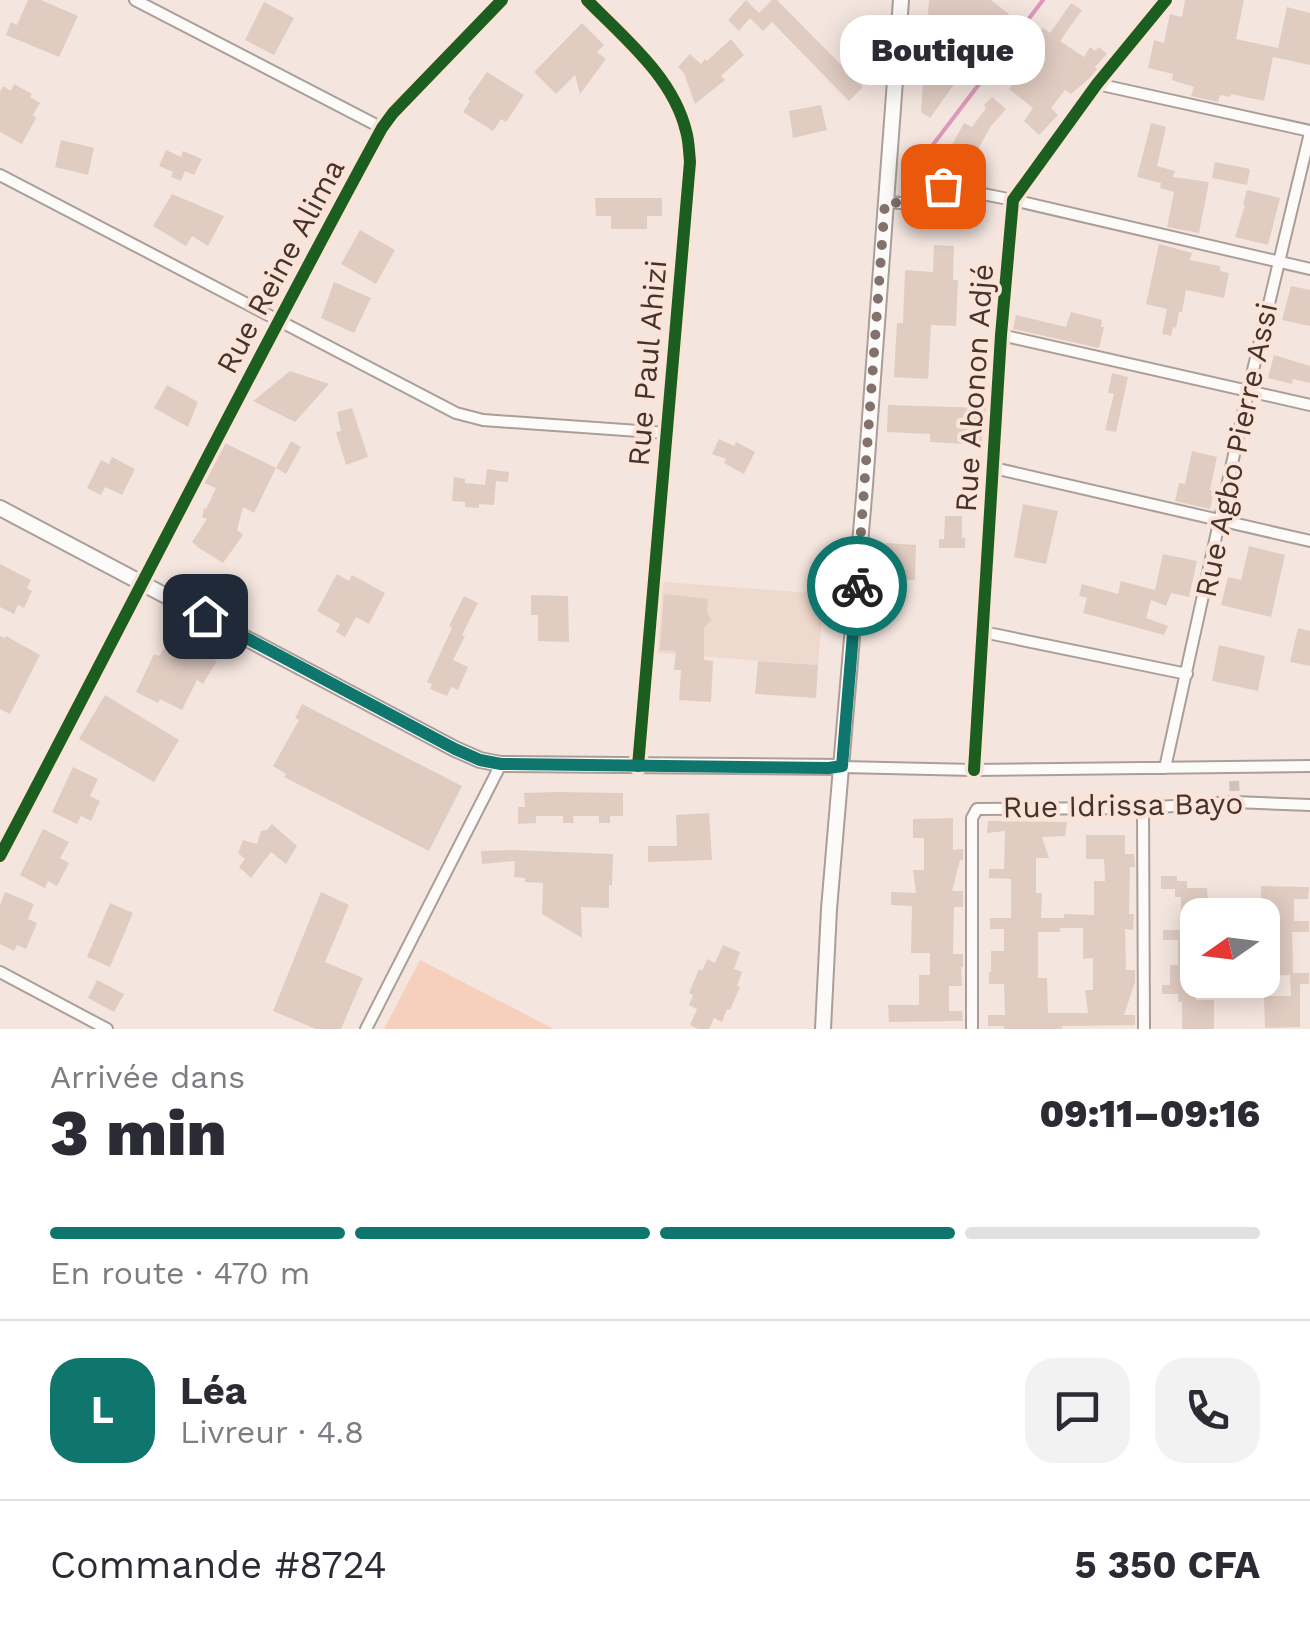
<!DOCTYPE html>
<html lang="fr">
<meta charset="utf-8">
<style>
:root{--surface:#fff;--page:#f2f2f3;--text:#2b2b33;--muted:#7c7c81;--line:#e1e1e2;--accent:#0f766e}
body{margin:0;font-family:"Work Sans",sans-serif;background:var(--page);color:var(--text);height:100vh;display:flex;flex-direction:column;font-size:38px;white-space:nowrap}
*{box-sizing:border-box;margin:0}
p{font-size:32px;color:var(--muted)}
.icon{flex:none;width:55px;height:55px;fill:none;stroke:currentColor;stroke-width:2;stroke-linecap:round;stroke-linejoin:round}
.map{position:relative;height:1029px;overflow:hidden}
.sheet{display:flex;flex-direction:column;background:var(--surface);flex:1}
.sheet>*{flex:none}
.needle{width:65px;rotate:256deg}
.buttons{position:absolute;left:1180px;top:898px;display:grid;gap:20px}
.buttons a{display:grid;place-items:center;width:100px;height:100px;border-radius:20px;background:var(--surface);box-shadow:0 5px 25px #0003;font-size:50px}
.pin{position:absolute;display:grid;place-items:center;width:85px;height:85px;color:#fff;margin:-42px;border-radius:20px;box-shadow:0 5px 15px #0006}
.courier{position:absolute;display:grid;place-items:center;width:100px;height:100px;margin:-50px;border:8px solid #0f766e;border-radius:50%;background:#fff;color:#222;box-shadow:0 2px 12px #0007}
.bubble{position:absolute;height:70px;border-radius:30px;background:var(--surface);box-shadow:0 5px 25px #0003;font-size:32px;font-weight:800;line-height:70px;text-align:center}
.headline em{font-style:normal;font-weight:800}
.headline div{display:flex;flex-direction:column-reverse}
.headline{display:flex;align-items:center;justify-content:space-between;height:170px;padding:0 50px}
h1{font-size:65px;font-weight:800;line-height:75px}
.bar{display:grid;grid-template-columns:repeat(4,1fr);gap:15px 10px;align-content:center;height:120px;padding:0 50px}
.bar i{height:12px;border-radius:8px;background:var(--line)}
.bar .selected{background:var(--accent)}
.bar p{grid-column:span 4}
.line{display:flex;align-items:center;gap:25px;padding:0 50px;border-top:2px solid var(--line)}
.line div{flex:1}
.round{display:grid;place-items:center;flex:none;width:105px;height:105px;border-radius:30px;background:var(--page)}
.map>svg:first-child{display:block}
</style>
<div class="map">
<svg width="1310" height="1029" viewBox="0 0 1310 1029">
<rect width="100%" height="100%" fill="#f4e6df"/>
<path fill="#efd9ce" d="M663,582l161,12 -6,71 -160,-12z"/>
<path fill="#f7cfbd" d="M420,960l134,69h-170z"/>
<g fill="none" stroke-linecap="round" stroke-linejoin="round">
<path stroke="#dc99bb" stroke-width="4" d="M913,171l130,-171"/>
</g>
<path fill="#e1ccc2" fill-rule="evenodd" d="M28,0h13l37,16 -19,41 -53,-22 5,-13 6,3z
M746,0l13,13 13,-13h5l86,87 -14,14 -77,-79 -9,9 -13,-13 -11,13 -11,-11z
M929,0h62l18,14 -19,24 -29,-22 -3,63 -28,39 -9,-6z
M1185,0h59l-8,39 42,9 9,-41 23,6v52l-37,-8 -9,44 -33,-7 -1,3 -10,-2 -2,7 -27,-6 3,-9 -22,-7 1,-6 -25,-6 6,-28 10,3 6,-29 12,3z
M264,2l30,16 -20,37 -29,-15z
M1071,3l11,7 -22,31 24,16 6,-10 5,4 4,-4 8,7 -12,13 3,3 -5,5 -22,19 -6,-4 -14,18 7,7 -19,20 -15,-14 9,-13 -24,-19 32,-44 -7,-5 9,-12 7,5z
M582,23l22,22 -7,7 9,7 -26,35 -5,-19 -19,19 -22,-22z
M731,39l13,16 -23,21 4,4 -30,24 -11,-31 -6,-6 12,-13 11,10 4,-5 2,2z
M487,72l37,23 -18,27 -5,-3 -8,12 -30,-19 7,-11 -2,-2z
M14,84l18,10 -2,3 10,6 -7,12 3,3 -14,26 -22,-12v-40l3,-6 8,5z
M992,97l14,12 -15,17 -14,25 4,2 -5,9 -18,-10 -3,6 -8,-4 17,-31 8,4 14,-19 -2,-3z
M821,105l6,25 -34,8 -4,-27z
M1151,123l15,4 -9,39 18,5 -2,6 36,5 -10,51 -32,-6 7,-35 -14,-4 1,-5 -24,-6z
M61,140l33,8 -6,27 -33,-8z
M166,150l15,7 2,-6 19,8 -8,16 -9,-4 -4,10 -10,-4 2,-5 -14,-6z
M1215,162l35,7 -3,16 -35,-7z
M1247,190l33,8 -12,47 -33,-8 10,-32h-2z
M172,194l52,22 -16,30 -16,-10 -6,10 -33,-20z
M595,198h67v18h-15v13h-36v-13h-15z
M360,230l35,20 -19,34 -35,-20z
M1159,244l33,9 -2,7 30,6v5l9,2 -5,25 -38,-8 -4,22h-3l-3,16 -3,-1 -2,9 -9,-2 5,-25 -21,-5z
M934,245l20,1 -1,34h5l-2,46 -25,-1 -3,54 -34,-2 3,-54h6l2,-53 28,2z
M334,282l37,16 -17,35 -33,-15z
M1291,286l19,4v36l-28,-6z
M1071,312l31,8 -1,7h3l-5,21 -86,-19 3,-14 50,12z
M1274,355l36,11v17l-17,-4 -1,5 -24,-6z
M290,371l39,13 -34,38 -42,-21z
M1112,373l16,4 -12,55 -11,-2 9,-36 -6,-1z
M167,385l31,17 -10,25 -34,-19z
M888,405l98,3 -5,37 -51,-3v-8l-43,-2z
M352,408l16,49 -22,8 -10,-33 5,-1 -4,-19z
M719,439l15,7 2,-4 19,10 -11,22 -20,-11 2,-4 -14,-5z
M291,441l10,6 -15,27 -10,-6 -22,45 -11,-6 -6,23 6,5 -20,28 -24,-15 -7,-6 15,-23 -5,-2 2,-9 2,1 10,-21 -12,-5 21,-40 51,25z
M1192,451l25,6 -7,33 4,1 -4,18 -35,-8 4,-18 6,1z
M112,457l23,12 -13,26 -17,-8 -4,8 -14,-7 14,-28 8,4z
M487,469l22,3 -1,10 -12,-1 -2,24 -15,-1v4l-14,-1v-5l-13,-1 2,-24 11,2v4l20,2z
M1023,504l35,7 -12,53 -32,-7z
M945,516h17v22h3v10h-26v-9h5z
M885,543l31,2 -1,35 -32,-2z
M1249,546l36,9 -14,62 -50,-12 7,-28 13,3z
M1163,554l34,7 -8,36 -18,-4 -5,13 -15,-6 -5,18 22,8 -4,9 -81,-22 4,-15 -8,-2 3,-12 36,10 3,-13 34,9z
M0,564l31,16 -4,8 5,3 -8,17 -6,-3 -4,9 -14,-7z
M337,574l12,7 3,-6 33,18 -16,31 -13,-7 -11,20 -9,-5 4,-8 -23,-13z
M664,594l44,5 -1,12 4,9 -7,8v32l9,1 -2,41 -32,-2 2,-30h-7l2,-19 -16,-1z
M531,595l37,1 1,46 -31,-1v-26h-7z
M464,596l14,7 -16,32 3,1 -12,24 15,7 -10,23 -7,-3 -4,9 -17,-7 2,-5 -5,-2 25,-54 -3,-2z
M1298,628l12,3v35l-20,-4z
M174,633l43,28 -14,23 -6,-4 -15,30 -22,-11 -2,4 -22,-11 18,-38 5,2z
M0,636l5,2 1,-2 34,19 -30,59 -10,-5z
M1219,645l46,11 -7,35 -46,-10z
M758,661l60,4 -2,33 -61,-4z
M105,695l74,45 -25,42 -75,-43z
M302,704l160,82 -33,65 -145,-74 2,-3 -13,-8 26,-46 -4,-2z
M73,767l25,12 -8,17 10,5 -9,20 -10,-5 -4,8 -25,-12z
M556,792l67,1v23h-13v7h-11v-7h-26l1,7h-11v-7h-27v7l-18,1v-17h7l-1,-14z
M709,813l3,47 -64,2v-16h29l-1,-31z
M953,818v32l10,-1v11h-3l-8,31h11v16h-9l-1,47h10v13h-2l1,19h-13v25h13l1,10 -74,1 -1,-17h31v-30h11v-22h-19l1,-47 -21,-1v-13l25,1 -3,-23h11v-32h-11v-19z
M988,821l79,1 -2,14 -23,1 7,21h-13v35h6l-1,25h23v-4l30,1v-34h11l-1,-22h-18v-24h39v19h9l1,13h-5l-1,47h5l-1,16 -8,-1 1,41h9v12l-11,33h11v10l-73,1v3h-58v-3h-16v-11h17l-1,-31h-15v-12h2v-21h13v-22h-14v-11h21v-39l-22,-1v-9h15l1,-38 -18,2zM1060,928h23v31l10,-1v32h-8l3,23h-40l-1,-35h-9v-46h22z
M272,824l25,22 -11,18 -15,-12 -20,26 -12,-11 6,-8 -7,-6 5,-13 14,4 4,-13 6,-1z
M43,829l26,13 -9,16 9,5 -12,23 -9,-5 -3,7 -25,-13z
M512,850l101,4 -1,31h-3v23l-28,-1 1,31 -40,-24 1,-31 -18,-1v-4l-11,-1 1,-16 -33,3 -1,-13z
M1161,876h16v5h10v7h20l1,15h5v12h-15l-2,85h18v29h-32v-27h-4v-8h-16v-9h8v-20h8v-25h-15v-10h18v-33h-6v-8h-14z
M1261,886l48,1 -1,12h-14v22h15v11h-17l1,41h16v11h-9v43l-35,1 -1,-32h27l-1,-21 -23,1v-16h-5z
M5,892l29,12 -6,15 9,4 -11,26 -9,-4 -3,6 -14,-7v-39z
M321,892l28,13 -24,57 38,16 -22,51h-25l-43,-18z
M110,903l23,10 -23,54 -23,-10z
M723,945l17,7 -6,17 8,3 -5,14 3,1 -10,23 -3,-1 -5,13 -8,-4 -5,11h-11l-8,-4 7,-16 -8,-4 4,-10 -4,-2 10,-24 3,2 5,-12 8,4z
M97,980l27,14 -10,18 -26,-14z"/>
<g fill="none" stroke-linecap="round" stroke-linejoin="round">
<path stroke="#d1c2bb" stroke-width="10" stroke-dasharray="10 5" stroke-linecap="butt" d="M1234,781l1,16"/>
<g stroke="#ab9e98" stroke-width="14">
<path id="street" d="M135,0l247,128
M587,0c37,38 86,77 99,131 3,10 3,21 4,31l-52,604
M1097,84l213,47
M0,175l456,238 27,7 184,13
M885,202l33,2 25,-18 70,14 297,69
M1001,335l309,70
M994,468l316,73
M983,632l204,42
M842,767l132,3 336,-4
M1165,768l83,-377 62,-258
M974,770l27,-435 12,-135 84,-116 69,-84
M1143,808l1,221
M0,856c128,-243 251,-488 382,-728l11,-15 109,-113
M0,972l107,57
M366,1029l135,-265
M972,1029v-211l5,-9 166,-1 92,-6 75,3"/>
</g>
<g stroke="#ab9e98" stroke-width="18">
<path id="secondary" d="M0,508l455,241 25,11 21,4 341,3
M823,1029l6,-120 36,-424 36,-485"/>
</g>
<use href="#street" stroke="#fdfbfa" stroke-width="10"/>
<use href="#secondary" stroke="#fdfbfa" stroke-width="14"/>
<g stroke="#fce3d7" stroke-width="19">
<path id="cycleway" d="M587,0c37,38 86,77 99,131 3,10 3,21 4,31l-52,604
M974,770l27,-435 12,-135 84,-116 69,-84
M0,856c128,-243 251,-488 382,-728l11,-15 109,-113"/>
</g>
<use href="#cycleway" stroke="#1b5e20" stroke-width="12"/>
</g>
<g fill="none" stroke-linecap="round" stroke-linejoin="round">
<path stroke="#82726b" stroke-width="10" stroke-dasharray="0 18" d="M857,586l28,-384 33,2 25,-18"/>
<path stroke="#0f766e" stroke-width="12" d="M205,616l250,133 25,11 21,4 328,4 13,-2 15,-180"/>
</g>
<g text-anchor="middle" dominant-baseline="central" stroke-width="8" stroke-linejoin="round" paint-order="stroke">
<g font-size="30" fill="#44342d" stroke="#fce3d7">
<text transform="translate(280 266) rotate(-62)">Rue Reine Alima</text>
<text transform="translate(647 363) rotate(-85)">Rue Paul Ahizi</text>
<text transform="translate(974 388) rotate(-86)">Rue Abonon Adjé</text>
<text transform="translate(1236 450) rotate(-78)">Rue Agbo Pierre Assi</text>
<text transform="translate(1123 805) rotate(-1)">Rue Idrissa Bayo</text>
</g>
</g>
</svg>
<div class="buttons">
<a><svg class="needle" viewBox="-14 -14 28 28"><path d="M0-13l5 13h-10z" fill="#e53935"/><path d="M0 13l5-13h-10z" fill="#7c7c81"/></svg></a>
</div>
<div class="pin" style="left:943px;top:186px;background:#ea580c"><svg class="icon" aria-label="bag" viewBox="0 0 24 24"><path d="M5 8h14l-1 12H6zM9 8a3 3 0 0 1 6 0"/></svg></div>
<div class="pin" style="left:205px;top:616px;background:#1f2937"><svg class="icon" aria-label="home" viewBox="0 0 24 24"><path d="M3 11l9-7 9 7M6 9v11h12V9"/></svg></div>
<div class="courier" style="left:857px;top:586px"><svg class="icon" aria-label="bike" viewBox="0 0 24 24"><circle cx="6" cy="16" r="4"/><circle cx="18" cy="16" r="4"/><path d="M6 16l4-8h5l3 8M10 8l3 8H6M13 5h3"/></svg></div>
<div class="bubble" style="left:840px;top:15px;width:205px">Boutique</div>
</div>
<section class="sheet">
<div class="headline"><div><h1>3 min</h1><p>Arrivée dans</p></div><em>09:11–09:16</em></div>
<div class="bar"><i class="selected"></i><i class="selected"></i><i class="selected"></i><i></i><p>En route · 470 m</p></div>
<div class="line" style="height:180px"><b class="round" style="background:var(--accent);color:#fff">L</b><div><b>Léa</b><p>Livreur · 4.8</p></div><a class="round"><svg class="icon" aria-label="chat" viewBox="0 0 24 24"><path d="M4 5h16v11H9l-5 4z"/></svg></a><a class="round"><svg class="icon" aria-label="phone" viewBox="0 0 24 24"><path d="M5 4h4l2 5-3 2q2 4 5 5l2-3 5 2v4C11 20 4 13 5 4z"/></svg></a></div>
<div class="line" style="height:130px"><div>Commande #8724</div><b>5 350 CFA</b></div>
</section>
